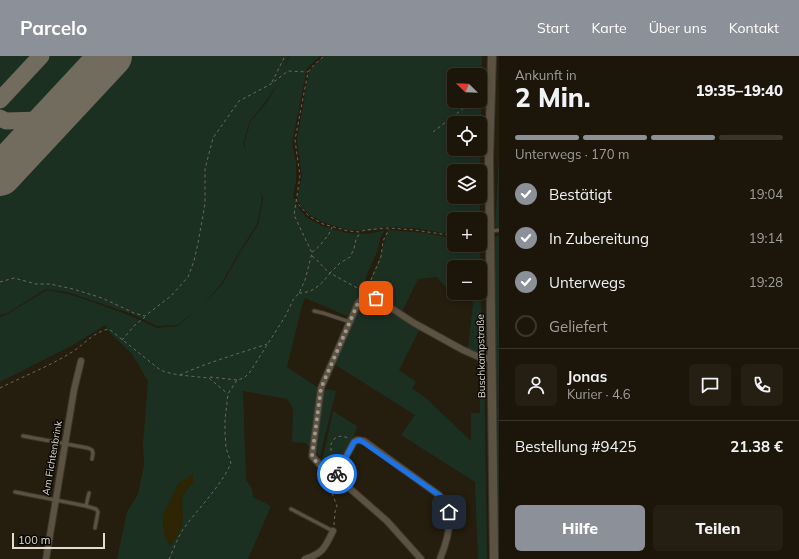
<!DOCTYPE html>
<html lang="de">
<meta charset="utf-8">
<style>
:root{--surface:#1c160a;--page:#251f13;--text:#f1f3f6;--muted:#a09f9c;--line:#3a352b;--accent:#8c9099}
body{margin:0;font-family:Mulish,sans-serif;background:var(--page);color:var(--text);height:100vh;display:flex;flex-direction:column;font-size:15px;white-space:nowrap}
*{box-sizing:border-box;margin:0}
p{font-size:13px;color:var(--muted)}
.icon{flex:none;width:22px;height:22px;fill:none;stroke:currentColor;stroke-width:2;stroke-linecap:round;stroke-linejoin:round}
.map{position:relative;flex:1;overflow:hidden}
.side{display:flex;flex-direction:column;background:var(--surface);width:300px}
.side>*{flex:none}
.needle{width:26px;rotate:293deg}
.tools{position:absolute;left:447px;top:12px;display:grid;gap:8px}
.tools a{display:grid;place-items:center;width:40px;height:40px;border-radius:6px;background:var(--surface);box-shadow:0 2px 6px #0003,0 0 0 1px var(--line);font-size:20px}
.scale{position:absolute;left:12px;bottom:10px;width:93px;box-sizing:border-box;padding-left:4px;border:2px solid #e1dcd2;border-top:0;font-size:11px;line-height:14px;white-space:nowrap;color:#e1dcd2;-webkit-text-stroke:3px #0b0803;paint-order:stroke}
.pin{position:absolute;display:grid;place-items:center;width:34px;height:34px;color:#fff;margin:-17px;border-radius:8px;box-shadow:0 2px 6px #0006}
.courier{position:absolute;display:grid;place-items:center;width:40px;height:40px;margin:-20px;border:3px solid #1a73e8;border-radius:50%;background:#fff;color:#222;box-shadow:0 1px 5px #0007}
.head em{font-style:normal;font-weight:800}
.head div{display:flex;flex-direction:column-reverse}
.head{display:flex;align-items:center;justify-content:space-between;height:68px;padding:0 16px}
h1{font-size:26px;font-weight:800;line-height:30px}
.bar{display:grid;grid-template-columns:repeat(4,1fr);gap:6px 4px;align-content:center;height:48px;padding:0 16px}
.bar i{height:5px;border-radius:3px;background:var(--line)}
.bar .active{background:var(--accent)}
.bar p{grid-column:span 4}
.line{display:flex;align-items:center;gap:10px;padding:0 16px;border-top:1px solid var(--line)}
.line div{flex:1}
.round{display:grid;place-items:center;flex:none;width:42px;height:42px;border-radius:6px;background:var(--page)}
ol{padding:0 16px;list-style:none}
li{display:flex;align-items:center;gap:12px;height:44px}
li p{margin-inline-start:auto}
li .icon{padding:4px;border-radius:50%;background:var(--accent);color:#fff;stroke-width:4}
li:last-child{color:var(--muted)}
li i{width:22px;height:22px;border:2px solid var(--line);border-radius:50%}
.primary-button{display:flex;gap:8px;margin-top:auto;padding:8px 16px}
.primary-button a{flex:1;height:46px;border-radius:6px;background:var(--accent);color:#fff;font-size:16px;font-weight:800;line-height:46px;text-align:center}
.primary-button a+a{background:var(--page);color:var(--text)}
header{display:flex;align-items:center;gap:24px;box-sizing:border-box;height:56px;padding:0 20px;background:var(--accent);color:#fff}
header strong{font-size:19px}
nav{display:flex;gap:22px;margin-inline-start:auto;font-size:14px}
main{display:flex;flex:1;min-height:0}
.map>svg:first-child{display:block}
</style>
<header>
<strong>Parcelo</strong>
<nav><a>Start</a><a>Karte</a><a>Über uns</a><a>Kontakt</a></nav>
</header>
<main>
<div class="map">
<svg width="499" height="503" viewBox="0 0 499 503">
<rect width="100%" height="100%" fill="#251d0e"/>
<path fill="#1c3022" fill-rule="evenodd" d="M0,0h288l-5,17 6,-17h31l-13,12 -15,76 4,19v18l-3,15 5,11 8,10 16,9 25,7 22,1 16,-4 -4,6 -4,16 -10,22 -4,17 -16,25 -42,-18 -3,8 -15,61 30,20 19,4 -16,65 -12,-10 -2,-3 -14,-1 1,-33 -6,-10 -44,-8 3,89 6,8 1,9 18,9 -23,53h-131l10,-47 11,-18 6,-29 -1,-22 5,-62 -16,-27 -23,-22 -4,-7 -32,20 -73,37v-65l6,-2 41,-25 21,4 19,6 44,16 26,12 21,-2 25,-22 19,-19 19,-34 17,-26 5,-26 -3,-8 2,8 -5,25 -17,27 -19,33 -18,20 -25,21 -21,1 -25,-12 -44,-15 -21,-7 -21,-3 -40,25 -6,1zM280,24l-13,22 -16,19 -7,22 2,9 -3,-9 7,-22 16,-20zM179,427h14c-20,19 -6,23 -12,44 -2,7 -7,13 -11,19l-7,-21 1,-12z
M324,0h158l-2,127v-12h-26v26h26v22h-26v16l-39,-7 -29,-1 -17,4 -21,-1 -25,-8 -13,-7 -9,-9 -4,-8 5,-21 -5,-37 12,-69zM454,19h26v26h-26zM454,67h26v26h-26z
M499,100v71h-4z
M388,174l39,3 27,6v6h26l2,105 -6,3 -8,-4 5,-46 -8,-9 -4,-1h19v-26h-26v25h-4l-13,-15 -19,2 -16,33 -34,-21 4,-16 6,-13z
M499,179v324c-4,-107 -5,-214 -4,-321z
M366,243h7l24,17 23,13 -21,41 17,12 -4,6 15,11 44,42v-28h9v-54l4,1 3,199h-9l-3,-77 -74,-47 14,-20 -81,-51 27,-62z
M333,355l24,15 -4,14 -18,31 -4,2 -10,-9v-4l3,-7z"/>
<path fill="#2d2504" d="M193,418v9c-20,19 -6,23 -12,44 -2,7 -7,13 -11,19l-5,-9 -2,-12 1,-12 15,-30z"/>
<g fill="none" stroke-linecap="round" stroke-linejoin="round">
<path stroke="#726c5e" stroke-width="17" d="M0,44l41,-44
M0,62l6,3 36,-1 10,-3 9,-7"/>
<path stroke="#726c5e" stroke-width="42" d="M0,119l111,-119"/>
<g stroke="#3c362e" stroke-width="5">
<path id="lane" d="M492,175l7,-1
M314,255l9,2 27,9
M23,380l65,12 4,2 1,3 -1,6
M15,436l71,14 3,-13
M86,450l10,3 2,3 -3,16
M291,453l42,22"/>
</g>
<g stroke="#3c362e" stroke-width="8">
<path id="street" d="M337,420l-8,-1 -17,-19 9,-68 37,-85 6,-6 6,-1 6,2 38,25 49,27 16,7 12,2
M46,503l28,-169 7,-29
M305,503c19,-6 20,-12 28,-28
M421,503l-34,-38 -48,-42 -2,-3 1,-5 16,-29 3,-2 7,1 75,54c3,3 6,6 8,10 7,16 -1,39 -7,54"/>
</g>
<g stroke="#3c362e" stroke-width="10">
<path id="secondary" d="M492,0l-3,102 5,401"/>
</g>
<path stroke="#6f695c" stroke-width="1" stroke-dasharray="3 3" stroke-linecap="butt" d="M272,26l13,-26
M480,39l4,-2
M433,76l40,-31
M296,143l2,5 11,12 14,8 25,7 12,1 5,-2 24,-2 26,2 39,6
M312,196c6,-3 19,-19 20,-25
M312,200c7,5 11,12 18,17l10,-10 10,-6 4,-8 2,-10 4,-6
M0,226l14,-4 22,6h14l23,5 29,9 32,15 11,3 26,-20 17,-19 6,-16 4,-18 7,-39v-35l8,-31 26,-37 32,-17 17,-13 20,1
M366,235l15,-34 2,-16 6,-12
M299,237c14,0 23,-9 31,-20l29,16 1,2
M122,284l13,-15 10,-8
M180,319c28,-13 58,-21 87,-31
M210,321l27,3
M0,332c24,-12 50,-22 72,-36 13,-8 21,-20 37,-23l50,40 6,3 14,3 30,3 19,16
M331,395v-7l4,-6 6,-2 8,2
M334,426l-3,8 6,16 -2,6 -1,13
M169,503c4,-9 8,-19 13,-28 16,-23 38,-43 49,-68l-5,-15 -1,-15v-13l3,-26 9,-14 7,-2 6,-6 36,-57 7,-15 6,-7 6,-13 7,-27 -18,-38 6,-39 -5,-36 13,-68 7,-8 9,-8"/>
<use href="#lane" stroke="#5b5242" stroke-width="3"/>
<use href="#street" stroke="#5b5242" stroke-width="6"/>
<use href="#secondary" stroke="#5b5242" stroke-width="8"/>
</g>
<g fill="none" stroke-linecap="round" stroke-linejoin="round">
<path stroke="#9f998d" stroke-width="4" stroke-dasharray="0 7.2" d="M337,418v2c-12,-2 -18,-10 -25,-20l9,-68 37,-85 6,-7h6l6,2"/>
<path stroke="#1a73e8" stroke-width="5" d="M337,418l17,-32 6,-2 79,55 8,10 2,7"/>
</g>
<g text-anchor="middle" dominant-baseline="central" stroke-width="3" stroke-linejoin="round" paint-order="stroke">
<g font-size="10" fill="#e1dcd2" stroke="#0b0803">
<text transform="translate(481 300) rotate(-91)">Buschkampstraße</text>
<text transform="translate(52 402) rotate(-80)">Am Fichtenbrink</text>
</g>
</g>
</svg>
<div class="tools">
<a><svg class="needle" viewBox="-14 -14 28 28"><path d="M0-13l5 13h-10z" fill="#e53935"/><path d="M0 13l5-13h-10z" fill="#a09f9c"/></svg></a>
<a><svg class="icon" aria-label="locate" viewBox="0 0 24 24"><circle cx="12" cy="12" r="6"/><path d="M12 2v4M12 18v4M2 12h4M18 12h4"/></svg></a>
<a><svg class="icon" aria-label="layers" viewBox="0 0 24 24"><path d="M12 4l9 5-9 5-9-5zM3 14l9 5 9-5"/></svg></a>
<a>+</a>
<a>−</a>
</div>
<div class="scale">100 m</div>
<div class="pin" style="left:376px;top:242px;background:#ea580c"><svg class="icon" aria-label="bag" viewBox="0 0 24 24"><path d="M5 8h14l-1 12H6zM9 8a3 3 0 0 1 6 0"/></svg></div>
<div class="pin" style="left:449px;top:456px;background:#1f2937"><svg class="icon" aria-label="home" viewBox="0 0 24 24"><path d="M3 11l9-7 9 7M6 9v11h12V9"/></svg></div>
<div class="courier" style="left:337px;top:418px"><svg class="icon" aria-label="bike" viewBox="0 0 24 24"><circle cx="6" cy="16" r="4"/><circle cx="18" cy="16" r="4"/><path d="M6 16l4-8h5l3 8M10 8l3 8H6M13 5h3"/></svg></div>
</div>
<section class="side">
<div class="head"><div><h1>2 Min.</h1><p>Ankunft in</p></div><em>19:35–19:40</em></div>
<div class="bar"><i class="active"></i><i class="active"></i><i class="active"></i><i></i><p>Unterwegs · 170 m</p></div>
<ol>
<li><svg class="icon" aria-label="check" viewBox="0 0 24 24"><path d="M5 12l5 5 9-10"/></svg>Bestätigt<p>19:04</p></li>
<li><svg class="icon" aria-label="check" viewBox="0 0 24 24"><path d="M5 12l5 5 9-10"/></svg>In Zubereitung<p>19:14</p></li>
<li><svg class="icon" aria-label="check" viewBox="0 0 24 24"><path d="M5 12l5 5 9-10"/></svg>Unterwegs<p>19:28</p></li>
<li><i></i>Geliefert</li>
</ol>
<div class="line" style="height:72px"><a class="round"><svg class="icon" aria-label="person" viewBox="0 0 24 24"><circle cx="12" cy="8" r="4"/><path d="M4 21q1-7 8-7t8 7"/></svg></a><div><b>Jonas</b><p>Kurier · 4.6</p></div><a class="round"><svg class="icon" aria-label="chat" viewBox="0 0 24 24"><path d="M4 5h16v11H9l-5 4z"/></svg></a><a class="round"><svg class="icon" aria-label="phone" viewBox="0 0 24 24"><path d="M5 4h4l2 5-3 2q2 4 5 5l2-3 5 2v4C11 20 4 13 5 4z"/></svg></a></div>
<div class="line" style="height:52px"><div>Bestellung #9425</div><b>21.38 €</b></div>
<div class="primary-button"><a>Hilfe</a><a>Teilen</a></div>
</section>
</main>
